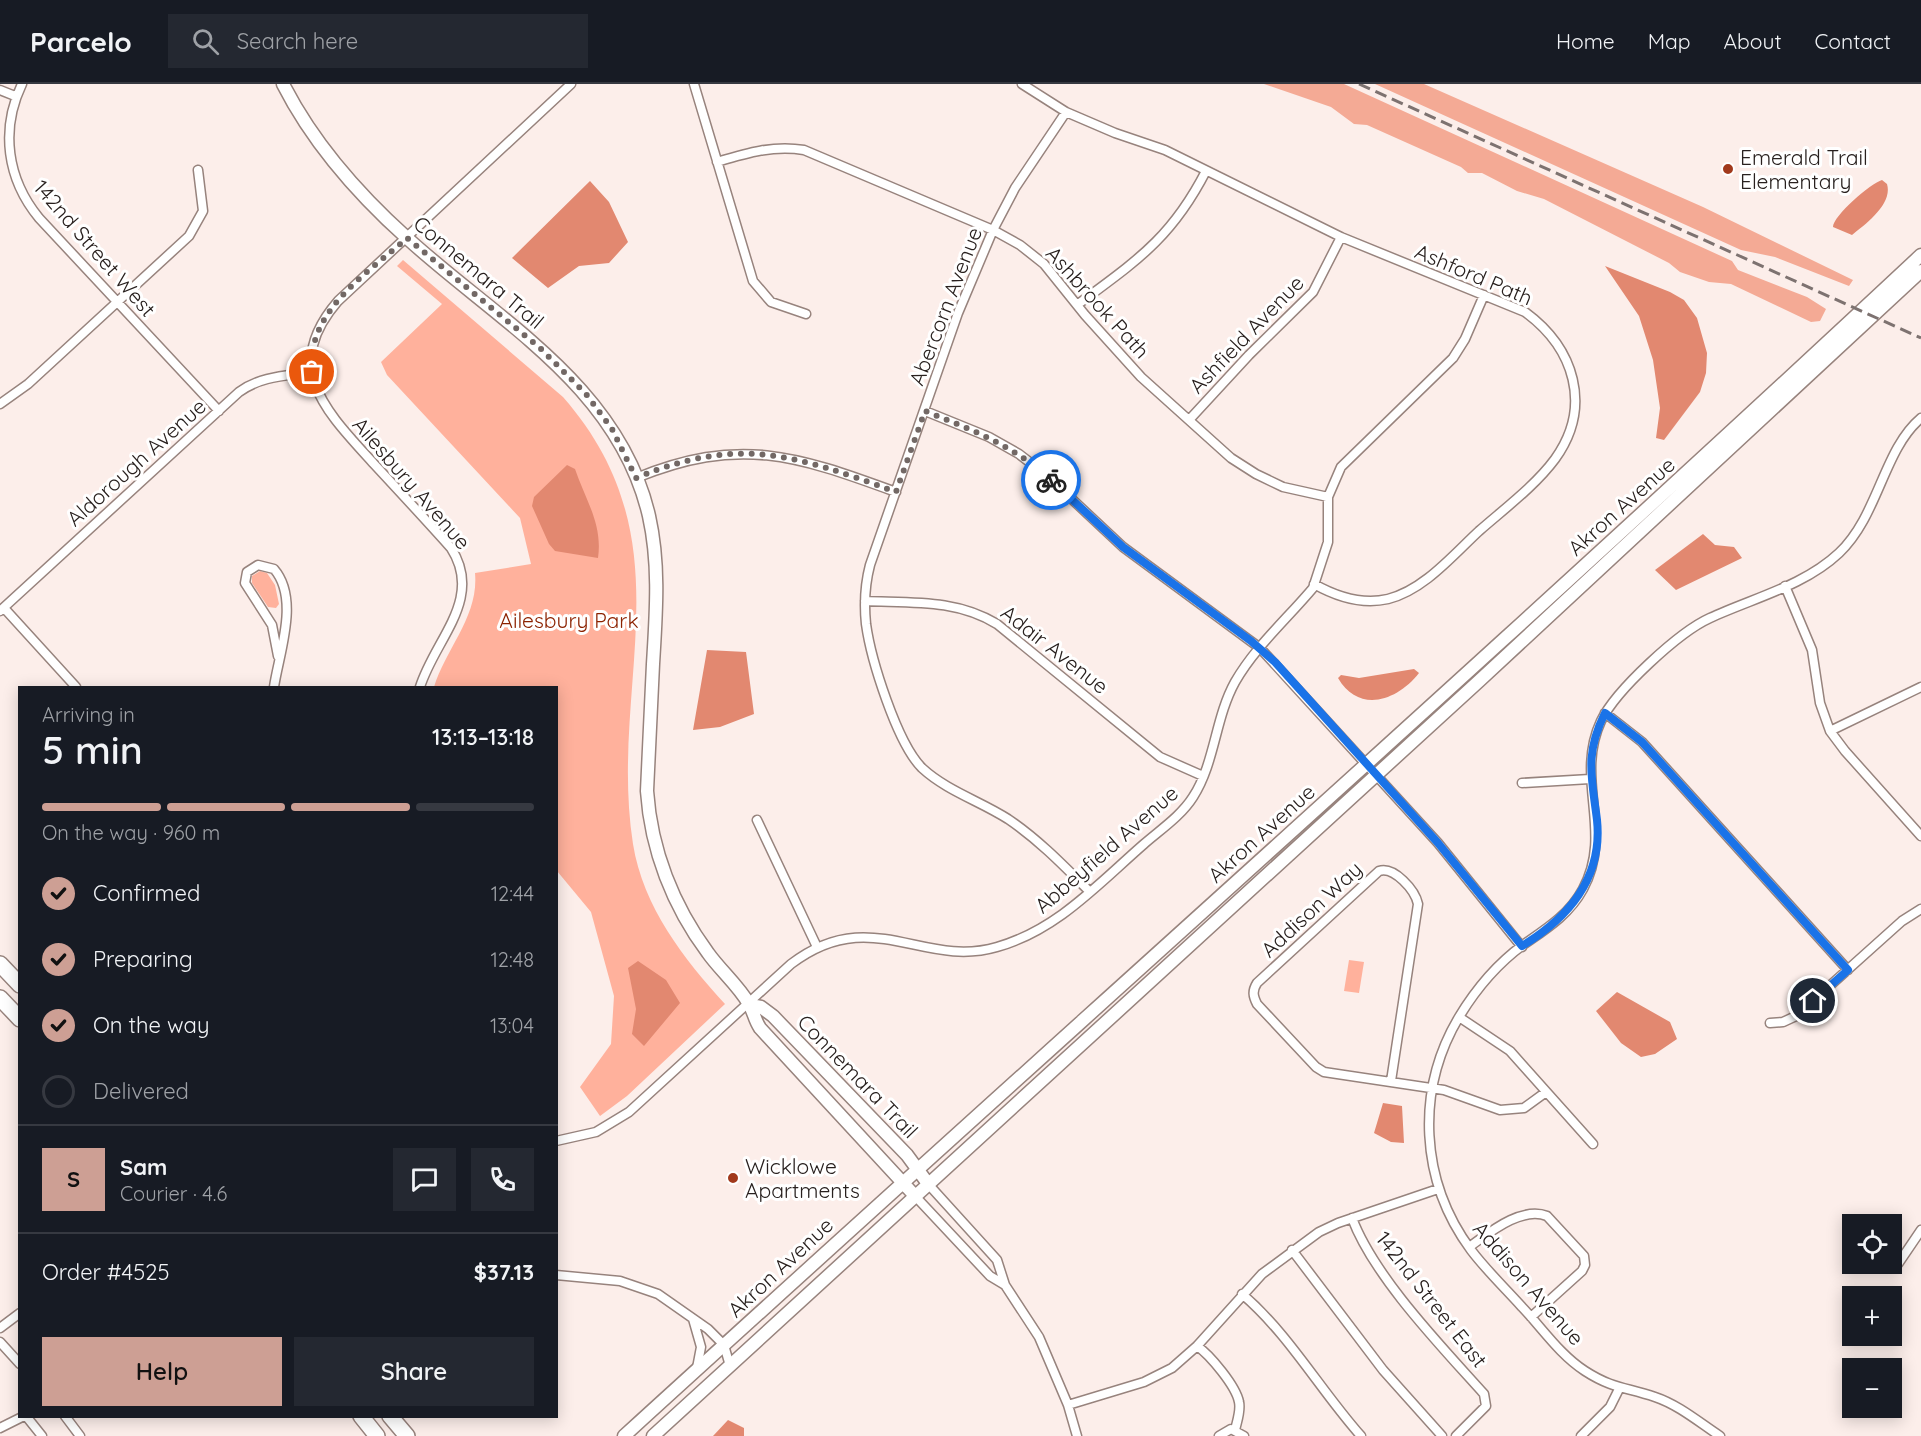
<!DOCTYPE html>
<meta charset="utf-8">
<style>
:root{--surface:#171b24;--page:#242831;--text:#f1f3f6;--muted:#9ea1a6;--line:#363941;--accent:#cd9f94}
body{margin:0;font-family:Quicksand,sans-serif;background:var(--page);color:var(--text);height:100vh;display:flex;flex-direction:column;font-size:22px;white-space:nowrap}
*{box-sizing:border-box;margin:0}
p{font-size:20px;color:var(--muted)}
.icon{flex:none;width:33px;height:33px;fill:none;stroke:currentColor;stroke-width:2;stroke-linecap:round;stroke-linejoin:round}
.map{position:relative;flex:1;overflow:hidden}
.details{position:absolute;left:18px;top:602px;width:540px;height:732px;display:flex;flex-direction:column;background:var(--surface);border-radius:0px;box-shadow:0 3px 15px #0003}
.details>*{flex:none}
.buttons{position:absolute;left:1842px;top:1130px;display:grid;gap:12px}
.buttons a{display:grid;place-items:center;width:60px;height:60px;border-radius:0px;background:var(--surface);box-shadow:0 3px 15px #0003;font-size:30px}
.pin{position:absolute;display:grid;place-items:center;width:51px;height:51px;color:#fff;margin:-26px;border:3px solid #fff;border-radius:50%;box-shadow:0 2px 6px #0007}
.courier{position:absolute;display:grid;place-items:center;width:60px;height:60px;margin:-30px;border:4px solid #1a73e8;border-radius:50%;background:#fff;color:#222;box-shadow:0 2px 8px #0007}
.headline em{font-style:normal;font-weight:600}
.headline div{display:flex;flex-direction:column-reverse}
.headline{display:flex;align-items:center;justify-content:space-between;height:102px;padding:0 24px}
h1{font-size:39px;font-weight:600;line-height:45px}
.bar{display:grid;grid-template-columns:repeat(4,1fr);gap:9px 6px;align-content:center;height:72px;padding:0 24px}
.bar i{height:8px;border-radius:4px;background:var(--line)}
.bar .active{background:var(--accent)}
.bar p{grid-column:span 4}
.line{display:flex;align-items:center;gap:15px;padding:0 24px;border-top:2px solid var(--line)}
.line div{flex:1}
.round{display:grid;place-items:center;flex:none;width:63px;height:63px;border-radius:0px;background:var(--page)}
ol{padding:0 24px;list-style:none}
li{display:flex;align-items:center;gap:18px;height:66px}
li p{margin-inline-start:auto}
li .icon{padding:6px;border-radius:50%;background:var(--accent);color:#111;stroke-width:4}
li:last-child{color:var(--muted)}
li i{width:33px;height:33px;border:3px solid var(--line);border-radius:50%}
.button{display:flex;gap:12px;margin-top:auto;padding:12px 24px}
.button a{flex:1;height:69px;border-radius:0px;background:var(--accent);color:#111;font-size:24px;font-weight:600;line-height:69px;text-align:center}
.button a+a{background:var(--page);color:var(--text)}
header{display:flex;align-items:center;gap:36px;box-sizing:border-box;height:84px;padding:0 30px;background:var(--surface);border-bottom:2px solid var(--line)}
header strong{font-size:28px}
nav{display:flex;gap:33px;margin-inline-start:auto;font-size:21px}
.search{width:420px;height:54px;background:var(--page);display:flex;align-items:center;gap:15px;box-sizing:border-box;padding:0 21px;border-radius:0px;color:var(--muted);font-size:22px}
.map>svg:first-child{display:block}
</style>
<header>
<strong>Parcelo</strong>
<div class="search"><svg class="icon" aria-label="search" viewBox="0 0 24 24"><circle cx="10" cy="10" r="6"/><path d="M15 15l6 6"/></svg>Search here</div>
<nav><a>Home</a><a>Map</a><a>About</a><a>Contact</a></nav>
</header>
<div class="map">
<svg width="1921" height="1352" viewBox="0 0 1921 1352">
<rect width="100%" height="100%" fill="#fceeea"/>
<path fill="#ffb19c" d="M403,176l160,137c127,145 45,286 70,447 10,63 51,115 92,160l-98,92 -27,20 -20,-29 31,-43 3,-48 -23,-84 -34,-41 -1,-184h-122c12,-39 45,-71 41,-114l56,-9 -11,-46 -133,-143 -6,-13 61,-58 -45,-38z
M260,487l7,2 8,12 4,19 -3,4 -8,-1 -16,-24v-7z
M1349,876l15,2 -5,31 -15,-2z"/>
<path fill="#f4aa95" d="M1264,0h80l388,177 6,9 69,27 19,12 -6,12 -9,1 -80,-38 -22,-2 -29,-10 -11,-9 -125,-64 -27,-8 -35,-18h-14l-7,-6 -94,-42 -13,-1 -23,-17z
M1375,0h49l279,123 150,73 -4,6 -74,-29 -34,-7z"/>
<path fill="#e28870" d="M1882,96l5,4c6,20 -21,40 -35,51l-19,-8c0,-11 38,-44 49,-47z
M590,97l19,21 19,40 -19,21 -30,3 -31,22 -36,-30z
M1605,182l65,26 14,8 13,18 10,35 -1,20 -6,19 -36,48 -8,-2 4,-30 -7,-48 -14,-44z
M567,381l8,4c10,30 28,55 23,89l-43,-7 -6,-7 -17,-38 2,-9z
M1703,450l12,11 19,2 8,11 -66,32 -21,-20z
M707,566l39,2 8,62 -34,13 -27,3z
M1414,585l5,4c-22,28 -60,41 -81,5l3,-3 18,3z
M638,877l28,19 14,23 -36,43 -12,-12 4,-25 -8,-41z
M1617,908l53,30 7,17 -22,15 -14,3 -20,-14 -25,-32z
M1383,1019l19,3 2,37 -13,-1 -17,-9z
M728,1336l16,8v8h-31z"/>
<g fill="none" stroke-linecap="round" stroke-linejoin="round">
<g stroke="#97837d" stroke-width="11">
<path id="street" d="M22,0c-22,46 -15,95 17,134l180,193
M694,0l59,197 18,21 35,12
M1022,0l44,28 49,21 50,17 176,87 184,75c49,36 68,94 30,147 -20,27 -51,50 -76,72 -26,24 -55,59 -91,68 -26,6 -51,-2 -74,-15
M0,6l15,6
M1066,28l-51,76 -22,42 -35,83 -88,252c-5,19 -6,39 -4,59 5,36 31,119 56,144 25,23 58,33 86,51 31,21 56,47 82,73
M717,78c30,-9 56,-17 87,-12l189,80 27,15 24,19 41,51 56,62 90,81 25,16 27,13 45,10
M1077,221c59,-44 94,-66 129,-134
M0,320l28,-20 161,-148 14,-25 -5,-41
M925,327l64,26 30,17 26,20 78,73 137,101 178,195 84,104
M1189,336l60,-65 64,-63 28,-55
M636,394c103,-42 159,-23 260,14
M1785,502l27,64 8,53 10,28 15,20 76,85
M865,517c47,2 91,-2 132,23l163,133 43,19
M4,524l72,79
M0,527l239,-219c22,-16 46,-16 73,-20
M274,603c5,-34 26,-88 0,-118l-16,-4 -11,7 -2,11 27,42 6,31
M420,603c15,-48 64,-88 31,-139 -25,-28 -51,-56 -77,-84 -47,-52 -94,-96 -36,-163l233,-217
M1605,629l37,29 206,228
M1830,647l91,-44
M1522,699l68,-4
M757,736l60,127
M1459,933l51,34 83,93
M1770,939l13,-1 13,-6 106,-95 19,-12
M1391,997l27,-177c-3,-14 -24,-38 -39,-33l-122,112c-5,8 -4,13 0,21l59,63 8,5 120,18 56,20 24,-2 22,-16
M556,1057l40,-9 33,-20 162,-148c80,-61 131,5 206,-17 60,-17 101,-63 147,-103 16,-14 37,-28 49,-47 22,-34 22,-79 42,-115 20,-35 52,-63 78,-94l15,-46v-45l13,-30 112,-109 12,-19 19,-44
M929,1101l68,75 8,25 34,52 29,68 9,31
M916,1113l74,79 15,9
M1352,1134c22,59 90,129 132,176l2,12 -30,30
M1469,1163c20,-14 52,-41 78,-31l37,40 1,9 -3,6 -51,46
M1292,1166l91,120 59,66
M1898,1180l23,-34
M556,1191l64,6 38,13 50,35 16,16 6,21
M1242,1210c47,40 78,96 119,142
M693,1235l8,28 -4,21
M0,1244l20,-15
M0,1258l20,22
M1197,1262c13,9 39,40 42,56 2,9 -2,19 -4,28
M1068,1321l76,-23 28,-14 25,-22 65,-72 57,-42 19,-9 100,-34
M26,1332l16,20
M65,1332l15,20
M0,1344l24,-12
M1219,1352l12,-7 13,7
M1581,1352l29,-29 9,-18
M1720,1352c-20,-13 -41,-31 -65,-39 -29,-10 -42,-8 -70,-26 -25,-16 -43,-43 -63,-64 -17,-19 -36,-37 -51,-57 -51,-69 -56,-159 -12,-233 17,-28 38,-53 64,-72 23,-16 46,-30 60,-56 31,-57 -9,-110 18,-168 15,-31 78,-89 109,-103 43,-20 94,-32 129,-65 40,-38 44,-103 82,-135"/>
</g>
<g stroke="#97837d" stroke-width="15">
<path id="secondary" d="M283,0c30,59 75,110 124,154 91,83 212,148 242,278 11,49 7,98 4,148 -2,42 -4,84 -6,127 4,59 26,115 61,162 12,17 30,32 41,51 5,8 5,15 11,24l156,169
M750,921l11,2 12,9 134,139 22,30
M624,1352c432,-394 870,-782 1297,-1181
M653,1352l826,-755 442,-410"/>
</g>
<g stroke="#97837d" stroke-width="18">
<path id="highway" d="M0,880l20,21
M0,914l20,21
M361,1332l16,20
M390,1332l17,20"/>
</g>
<use href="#street" stroke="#fff" stroke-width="8"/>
<use href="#secondary" stroke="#fff" stroke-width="12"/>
<use href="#highway" stroke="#fff" stroke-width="15"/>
<path stroke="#7d7270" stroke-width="3" stroke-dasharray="12 6" stroke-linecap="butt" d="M1359,0l562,254"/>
</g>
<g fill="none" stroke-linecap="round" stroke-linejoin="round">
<path stroke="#726865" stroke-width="6" stroke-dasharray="0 10.8" d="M312,288c-6,-61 55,-98 95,-134l133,110 46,46 26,35 24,49c104,-43 159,-23 260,14l29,-81c45,18 90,35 126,69"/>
<path stroke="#1a73e8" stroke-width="8" d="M1051,396l72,67 128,94 24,21 163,181 84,103c46,-28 81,-68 75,-126 -5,-42 -13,-65 8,-107l37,29 206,228 -35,31"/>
</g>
<g fill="#a1391c" stroke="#fff" stroke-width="2">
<circle cx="1728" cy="85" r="6"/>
<circle cx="733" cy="1094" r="6"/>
</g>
<g text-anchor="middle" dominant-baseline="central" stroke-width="6" stroke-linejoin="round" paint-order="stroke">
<g font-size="21" fill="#28201e" stroke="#fff" text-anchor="start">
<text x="1740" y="73">Emerald Trail<tspan x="1740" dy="24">Elementary</tspan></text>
<text x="745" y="1082">Wicklowe<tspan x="745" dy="24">Apartments</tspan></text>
</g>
<g font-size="21" fill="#28201e" stroke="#fff">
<text transform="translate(95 164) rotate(49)">142nd Street West</text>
<text transform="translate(479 188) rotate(40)">Connemara Trail</text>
<text transform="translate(1474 190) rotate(23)">Ashford Path</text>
<text transform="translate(1098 218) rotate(48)">Ashbrook Path</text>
<text transform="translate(945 222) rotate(-69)">Abercorn Avenue</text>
<text transform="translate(1246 250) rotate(-46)">Ashfield Avenue</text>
<text transform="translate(136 378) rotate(-42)">Aldorough Avenue</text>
<text transform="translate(412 399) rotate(49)">Ailesbury Avenue</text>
<text transform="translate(1621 422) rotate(-42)">Akron Avenue</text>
<text transform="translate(1055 565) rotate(38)">Adair Avenue</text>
<text transform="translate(1261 749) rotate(-42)">Akron Avenue</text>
<text transform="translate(1106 765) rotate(-41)">Abbeyfield Avenue</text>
<text transform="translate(1311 825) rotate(-43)">Addison Way</text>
<text transform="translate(858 992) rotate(46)">Connemara Trail</text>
<text transform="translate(780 1183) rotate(-43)">Akron Avenue</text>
<text transform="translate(1529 1199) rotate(49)">Addison Avenue</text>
<text transform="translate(1432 1215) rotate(52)">142nd Street East</text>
</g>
<g font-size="21" fill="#8c2200" stroke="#fff">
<text x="569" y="536">Ailesbury Park</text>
</g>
</g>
</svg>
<div class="buttons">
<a><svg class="icon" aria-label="locate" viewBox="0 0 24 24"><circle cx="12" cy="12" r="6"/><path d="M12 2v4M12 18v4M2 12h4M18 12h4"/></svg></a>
<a>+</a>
<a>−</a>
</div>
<div class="pin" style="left:312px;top:288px;background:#ea580c"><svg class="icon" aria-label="bag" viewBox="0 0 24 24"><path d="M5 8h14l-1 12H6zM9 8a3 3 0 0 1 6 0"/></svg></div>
<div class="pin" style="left:1813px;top:917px;background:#1f2937"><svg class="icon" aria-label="home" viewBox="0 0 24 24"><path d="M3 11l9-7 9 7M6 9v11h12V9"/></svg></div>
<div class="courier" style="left:1051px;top:396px"><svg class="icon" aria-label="bike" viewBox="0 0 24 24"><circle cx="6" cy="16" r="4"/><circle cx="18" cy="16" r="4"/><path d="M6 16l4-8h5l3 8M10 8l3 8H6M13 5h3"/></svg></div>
<section class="details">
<div class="headline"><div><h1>5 min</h1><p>Arriving in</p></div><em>13:13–13:18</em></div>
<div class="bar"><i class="active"></i><i class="active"></i><i class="active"></i><i></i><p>On the way · 960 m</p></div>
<ol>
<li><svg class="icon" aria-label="check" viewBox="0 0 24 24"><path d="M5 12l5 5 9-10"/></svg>Confirmed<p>12:44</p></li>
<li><svg class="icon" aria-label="check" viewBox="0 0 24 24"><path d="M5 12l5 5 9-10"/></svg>Preparing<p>12:48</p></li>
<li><svg class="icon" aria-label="check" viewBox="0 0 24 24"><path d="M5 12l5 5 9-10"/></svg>On the way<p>13:04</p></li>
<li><i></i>Delivered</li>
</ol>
<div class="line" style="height:108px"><b class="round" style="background:var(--accent);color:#111">S</b><div><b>Sam</b><p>Courier · 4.6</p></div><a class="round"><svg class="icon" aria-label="chat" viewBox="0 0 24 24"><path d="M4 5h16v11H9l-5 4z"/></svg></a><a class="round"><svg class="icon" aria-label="phone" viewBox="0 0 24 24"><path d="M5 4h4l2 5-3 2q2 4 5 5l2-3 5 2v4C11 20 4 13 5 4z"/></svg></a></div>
<div class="line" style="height:78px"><div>Order #4525</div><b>$37.13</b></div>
<div class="button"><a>Help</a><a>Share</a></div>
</section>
</div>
